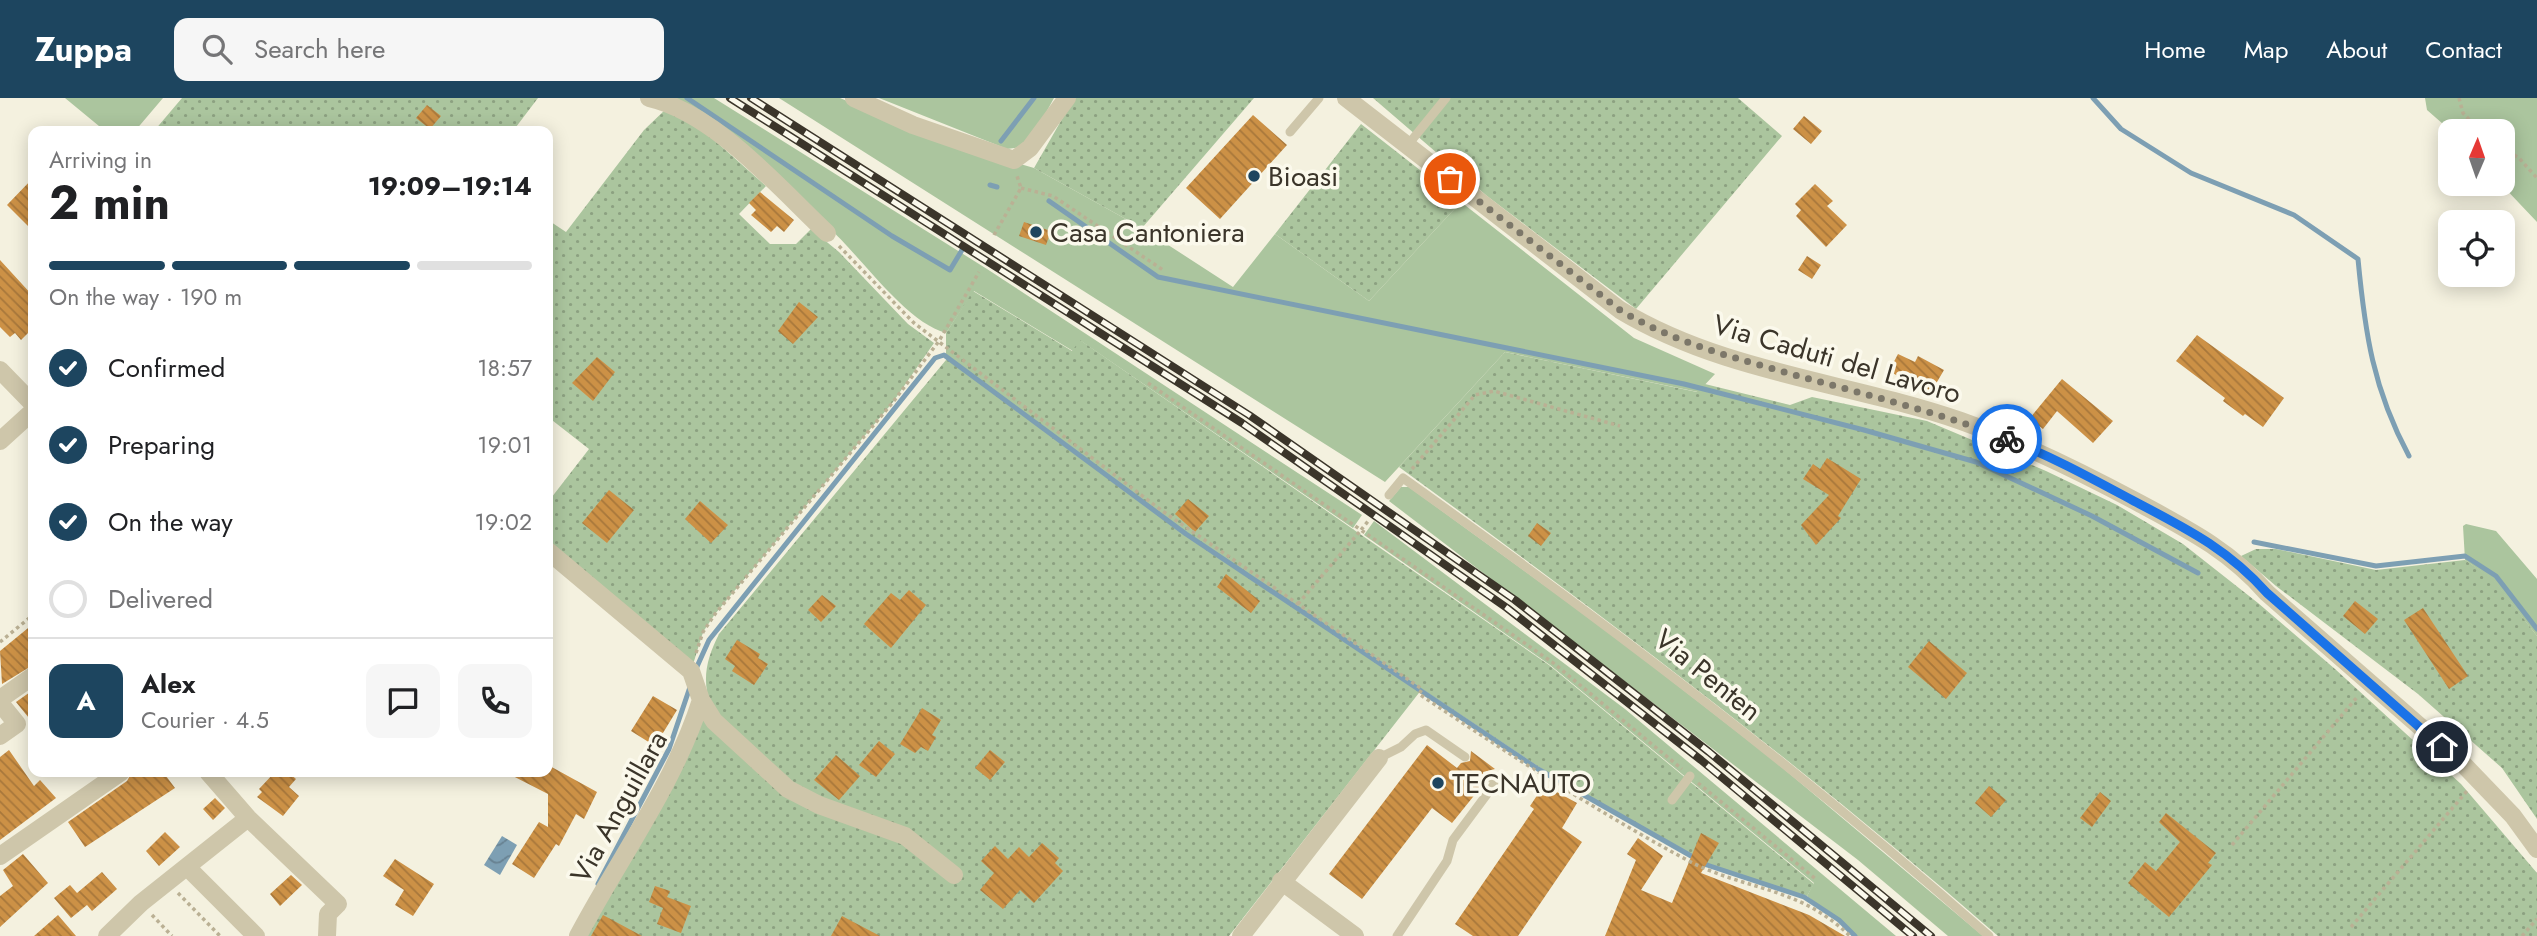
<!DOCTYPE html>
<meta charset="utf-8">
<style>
:root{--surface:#fff;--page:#f6f6f6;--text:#202124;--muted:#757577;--line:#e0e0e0;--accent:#1d455f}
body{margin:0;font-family:Jost,sans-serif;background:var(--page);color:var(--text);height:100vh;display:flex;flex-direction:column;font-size:26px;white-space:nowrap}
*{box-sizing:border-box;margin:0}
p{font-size:23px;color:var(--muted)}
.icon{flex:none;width:38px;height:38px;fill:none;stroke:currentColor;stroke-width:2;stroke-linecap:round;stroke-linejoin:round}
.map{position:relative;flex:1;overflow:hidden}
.panel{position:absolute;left:28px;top:28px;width:525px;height:651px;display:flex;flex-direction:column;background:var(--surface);border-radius:14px;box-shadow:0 4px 18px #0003}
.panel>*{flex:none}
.needle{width:46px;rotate:2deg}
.tools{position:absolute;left:2438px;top:21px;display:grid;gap:14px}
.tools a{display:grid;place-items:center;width:77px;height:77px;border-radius:14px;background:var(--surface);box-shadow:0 4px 18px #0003;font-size:35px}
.pin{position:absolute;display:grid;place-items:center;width:60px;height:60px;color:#fff;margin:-30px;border:4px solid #fff;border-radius:50%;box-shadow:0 2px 7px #0007}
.courier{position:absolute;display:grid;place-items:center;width:70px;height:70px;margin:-35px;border:5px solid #1a73e8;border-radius:50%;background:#fff;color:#222;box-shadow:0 2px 9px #0007}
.summary em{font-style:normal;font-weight:700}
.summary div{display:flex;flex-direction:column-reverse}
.summary{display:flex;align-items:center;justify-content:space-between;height:119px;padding:0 21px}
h1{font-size:46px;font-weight:700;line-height:52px}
.bar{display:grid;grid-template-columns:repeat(4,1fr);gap:10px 7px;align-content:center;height:84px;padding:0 21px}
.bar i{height:9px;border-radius:5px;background:var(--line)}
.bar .selected{background:var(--accent)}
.bar p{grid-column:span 4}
.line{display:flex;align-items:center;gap:18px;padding:0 21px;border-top:2px solid var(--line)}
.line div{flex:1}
.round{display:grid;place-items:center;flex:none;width:74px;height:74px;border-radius:14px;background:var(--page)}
ol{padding:0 21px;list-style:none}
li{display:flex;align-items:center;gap:21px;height:77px}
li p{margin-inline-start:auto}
li .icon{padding:7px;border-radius:50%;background:var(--accent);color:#fff;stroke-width:4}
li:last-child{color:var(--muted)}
li i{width:38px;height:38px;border:4px solid var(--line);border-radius:50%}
header{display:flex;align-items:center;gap:42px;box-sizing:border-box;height:98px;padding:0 35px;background:var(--accent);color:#fff}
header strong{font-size:33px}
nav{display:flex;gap:38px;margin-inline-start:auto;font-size:24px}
.search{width:490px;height:63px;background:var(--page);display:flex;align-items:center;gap:18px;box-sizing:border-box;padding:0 24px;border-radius:14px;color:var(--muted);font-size:26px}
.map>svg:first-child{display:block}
</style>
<header>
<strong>Zuppa</strong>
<div class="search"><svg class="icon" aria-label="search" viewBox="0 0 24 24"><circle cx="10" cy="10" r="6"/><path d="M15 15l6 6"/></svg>Search here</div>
<nav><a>Home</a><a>Map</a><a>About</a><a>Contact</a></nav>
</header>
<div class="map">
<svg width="2537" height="838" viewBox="0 0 2537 838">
<defs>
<pattern id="garden-dots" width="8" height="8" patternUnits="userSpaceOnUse" patternTransform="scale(1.75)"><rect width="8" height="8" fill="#abc59e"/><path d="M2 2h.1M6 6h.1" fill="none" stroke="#8ca181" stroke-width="1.8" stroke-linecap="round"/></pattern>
<pattern id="water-waves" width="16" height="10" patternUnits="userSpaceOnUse" patternTransform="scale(1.75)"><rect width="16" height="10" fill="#7d9fb3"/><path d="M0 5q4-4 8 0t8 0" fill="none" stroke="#688292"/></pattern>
<pattern id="building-back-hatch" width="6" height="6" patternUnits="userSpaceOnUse" patternTransform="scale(1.75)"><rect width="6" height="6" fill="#cc9146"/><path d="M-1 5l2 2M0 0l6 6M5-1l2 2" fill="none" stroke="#a7773b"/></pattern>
</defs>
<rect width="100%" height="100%" fill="#f4f1df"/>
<path fill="#abc59e" d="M65,0h98l-28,33h-30z
M668,0h46l273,171 375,246 -9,13 -272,-187 -8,10 -99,-60 -28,42c-41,-11 -86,-78 -119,-107 -51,-45 -106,-85 -159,-128z
M779,0h61l101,43 93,27 108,60 91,59 42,-53 94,67 92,-99 173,136 81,36 -17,18 -193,-40 -120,130z
M879,0h175l-17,31 -15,18 -15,2z
M2425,0h112v124l-36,-38 1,-53h-51l-24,-21z
M1401,389h8l205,149 158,123 211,177h-35l-90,-76 -469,-359z
M1374,423l251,188 271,227h-39l-50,-40 7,-13 -264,-218 -186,-130z
M2466,426l30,7 41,48v57l-44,-56 -28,-20 -2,-34z"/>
<path fill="url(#garden-dots)" d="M182,0h356l-25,33h-359z
M1074,0h180l-112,130 -108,-60z
M1373,0h365l44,38 -146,173 -149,-113z
M667,10l28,15 71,63 -27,28 31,30h26l15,-15 28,23 69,72 26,19 -41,59 -178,212 -12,18 -12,39 -143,-120v-49l41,-53 -41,-32v-197l18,12 78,-102z
M1361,26l100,78 -92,99 -94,-67z
M973,193l99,60 8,-11 469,325 265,219 -7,12 -101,-32 -167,-97 -117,-78 -193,247h-646l128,-230c-10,-27 -4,-48 8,-72l227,-274v-27z
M1505,254l192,40 8,-8 85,21 22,-8 115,24 119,50 71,34 66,39 75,59 77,66 126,115 76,89v63h-539c-191,-167 -393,-319 -599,-469z
M2256,451h20l100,21 89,-10 28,19 44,57v183l-35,-51 -84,-74 -142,-108 -35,-30z"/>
<path fill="url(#water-waves)" d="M502,738l15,9 -17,30 -16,-10z"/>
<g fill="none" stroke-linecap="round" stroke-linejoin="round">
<path stroke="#7d9fb3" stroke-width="5" d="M687,0l205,138 58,34 12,-20
M2093,0l28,31 70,44 103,42 64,44c7,74 15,130 51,197
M1001,43l33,-43
M990,87l7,2
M1049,103l109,76 526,107 180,46 112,32 116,54 106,57
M2254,444l122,24 89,-10 31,20 41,53
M695,573l14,-31 226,-282 9,-3 242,179 352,235 169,96 97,32 35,23 16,16
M598,786l71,-135 21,-62"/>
</g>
<path fill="url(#building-back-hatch)" d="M427,7l14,11 -11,13 -14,-11z
M1253,17l34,30 -67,74 -34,-31z
M1804,18l18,15 -11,13 -18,-15z
M33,80v53l-26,-26z
M1815,86l18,17 -6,5 20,19 -21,22 -30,-31 5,-6 -6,-6z
M760,94l34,28 -10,12 -7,-6 -6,6 -20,-17 5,-5 -7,-7z
M1024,124l27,9 -5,14 -27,-9z
M1807,158l14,9 -9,14 -14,-9z
M0,162l33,36v32l-12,12 -6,-7 -5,4 -10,-10z
M799,204l19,15 -25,27 -15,-13z
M2197,237l87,63 -21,29 -18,-13 -2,2 -20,-15 2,-3 -49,-37z
M1898,256l17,8 3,-6 26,14 -14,24 -41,-23z
M597,259l18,15 -22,29 -21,-18z
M2062,281l51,42 -20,22 -36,-32 -14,18 -13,-11z
M1827,360l34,21 -23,37 3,2 -25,27 -15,-20 28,-30 -26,-16 10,-15 7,5z
M609,392l25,20 -27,33 -25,-20z
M1188,401l21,17 -14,16 -20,-18z
M700,403l28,24 -17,18 -26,-24z
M1537,425l14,10 -10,13 -13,-10z
M1226,476l34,27 -9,12 -34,-26z
M909,492l17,15 -35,43 -27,-24 27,-31 9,7z
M822,497l14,11 -15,16 -13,-12z
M2355,503l23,18 -13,15 -22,-18z
M2423,510l45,68 -19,13 -45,-69z
M33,526v41l-31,19 -2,-33z
M737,542l23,14 -2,4 10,6 -14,21 -22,-14 3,-5 -10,-7z
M1929,543l38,32 -21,26 -38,-32z
M33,592v33l-17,-21z
M653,598l24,14 -22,36 -24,-15z
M922,610l19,12 -9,15 4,2 -8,14 -7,-4 -6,6 -15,-9z
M879,643l16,13 -19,23 -17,-12z
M1427,647l30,23 4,-5 9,-2 1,-10 24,18 -12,3 2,10 -33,41 -20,-15 -70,91 -33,-25z
M9,652l25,36 6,-6 16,18 -56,42v-83z
M990,652l15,12 -15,18 -15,-12z
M836,657l24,21 -21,24 -25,-20z
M548,667l49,27 -13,27 -8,-5 -17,32 -3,-2 -22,34 -22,-14 27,-42 9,5v-33l-43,-22h43z
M132,674h31l12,16 -90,59 -17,-25 59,-41z
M275,674h13l8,7 -7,8 10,9 -16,20 -26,-19 5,-5 -3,-3z
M1544,687l33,18 -15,25 20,14 -64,94h-45l-18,-12 79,-115 -4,-3z
M1989,688l17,14 -15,17 -16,-14z
M2100,694l11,9 -19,26 -12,-9z
M215,700l10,10 -12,12 -10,-11z
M2166,715l50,40 -8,10 4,2 -43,52 -41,-34 17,-21 11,9 24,-29 -21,-20z
M165,734l15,15 -21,19 -13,-15z
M1701,735l18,10 -18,30 108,42 36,21h-240l31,-76 -9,-6 11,-16 25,18 -22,34 31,13z
M1042,745l17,15 -4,5 8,8 -29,32 -14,-13 -17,19 -23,-19 14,-17 -13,-12 14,-15 13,13 11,-12 10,10z
M23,756l25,29 -48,44v-31l13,-10 -10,-16z
M395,761l39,25 -21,32 -18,-11 9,-15 -21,-14z
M102,774l15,17 -25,22 -5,-6 -16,13 -17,-20 16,-13 7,8z
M291,777l11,10 -22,21 -10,-12z
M655,788l15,5 -3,6 24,9 -10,27 -24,-9 6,-16 -14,-6z
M58,817l18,21h-42z
M603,817l39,21h-51z
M842,818l38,20h-49z"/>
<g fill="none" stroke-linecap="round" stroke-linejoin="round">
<path stroke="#bab094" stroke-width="3.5" stroke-dasharray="3.5 3.5" stroke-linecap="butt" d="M2459,0l4,15 17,18
M2502,50l17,10 18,20
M1021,90l32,8 110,74
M994,137l27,-47 -4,-12
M839,148l75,77 247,187 261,179 -3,5c87,58 175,116 268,166 58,31 110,25 163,76
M1148,285l213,147 8,-10
M1412,371l63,-74 19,-4 126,35
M1298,506l63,-74 191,132 130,107
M0,544l33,-27
M696,555l7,-21 12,-18 178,-212 46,-61 40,-69
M1698,685l119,97
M2232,747l126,-149
M178,795l42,43
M152,817l20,21
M2351,829l116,-136
M2522,838l15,-17"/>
<path stroke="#cec6aa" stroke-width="9" d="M1290,34l29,-34
M1407,48l39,-48
M1389,397l14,-17c202,144 400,294 586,458
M1379,660l22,-11 14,-13 11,-4 39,27
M1672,702l18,-24
M1397,838l50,-75 6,-21 40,-54 2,-5 -6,-5"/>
<path stroke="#cec6aa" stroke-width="18" d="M649,0c66,15 129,89 178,135
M854,0l59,27 101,35 16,-12 37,-50
M1346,0l274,212c104,63 229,72 341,111 62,22 120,51 178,82 50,27 90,47 128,90l196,171 50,52 24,33
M0,272l33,34
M0,343l33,-30
M548,453l143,120 10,29 13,21 74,68 31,16 86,31 49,39
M0,601l33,-23
M0,605l17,21 -17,12
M208,674l40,46 90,86 -10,10 -1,22
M0,758l121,-84
M187,769l69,69
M1281,783l74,55
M107,838l34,-33 107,-85
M578,838c41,-78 96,-151 123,-236
M1241,838l138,-178"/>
<g stroke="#3b352a" stroke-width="8">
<path id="rail" d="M730,0l512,325 265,185 194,152 212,176
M751,0l498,317 266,185 194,152 222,184"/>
</g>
<use href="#rail" stroke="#fbf9ec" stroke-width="5" stroke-dasharray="16" stroke-linecap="butt"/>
</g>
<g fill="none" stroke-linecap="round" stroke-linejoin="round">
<path stroke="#7c7769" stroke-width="7" stroke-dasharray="0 12.6" d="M1450,81l170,131c48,29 97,43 150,58 80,23 160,41 237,71"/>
<path stroke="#1a73e8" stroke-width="9" d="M2007,341c44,17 84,39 125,61 53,28 95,48 135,93l175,154"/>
</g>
<g fill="#1d455f" stroke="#fbf9ec" stroke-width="2.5">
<circle cx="1254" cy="78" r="7"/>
<circle cx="1036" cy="134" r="7"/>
<circle cx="1438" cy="685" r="7"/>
</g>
<g text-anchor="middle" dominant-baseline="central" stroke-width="7" stroke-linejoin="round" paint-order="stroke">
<g font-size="28" fill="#3b352a" stroke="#fbf9ec" text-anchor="start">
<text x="1268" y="78">Bioasi</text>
<text x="1050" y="134">Casa Cantoniera</text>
<text x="1452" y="685">TECNAUTO</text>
</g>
<g font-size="28" fill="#3b352a" stroke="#fbf9ec">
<text transform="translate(1837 261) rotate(16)">Via Caduti del Lavoro</text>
<text transform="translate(1708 577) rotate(39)">Via Penten</text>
<text transform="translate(619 709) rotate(-61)">Via Anguillara</text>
</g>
</g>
</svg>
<div class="tools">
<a><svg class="needle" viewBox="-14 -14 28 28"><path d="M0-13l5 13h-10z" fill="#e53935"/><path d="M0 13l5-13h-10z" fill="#757577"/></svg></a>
<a><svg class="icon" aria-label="locate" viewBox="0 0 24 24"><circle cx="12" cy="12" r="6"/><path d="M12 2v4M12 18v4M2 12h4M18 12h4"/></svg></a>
</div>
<div class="pin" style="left:1450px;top:81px;background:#ea580c"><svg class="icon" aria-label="bag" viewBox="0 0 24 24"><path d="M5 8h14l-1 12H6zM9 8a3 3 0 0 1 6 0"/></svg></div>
<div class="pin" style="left:2442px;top:649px;background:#1f2937"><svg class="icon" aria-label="home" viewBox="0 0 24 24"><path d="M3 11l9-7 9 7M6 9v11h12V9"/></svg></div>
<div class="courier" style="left:2007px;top:341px"><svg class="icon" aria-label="bike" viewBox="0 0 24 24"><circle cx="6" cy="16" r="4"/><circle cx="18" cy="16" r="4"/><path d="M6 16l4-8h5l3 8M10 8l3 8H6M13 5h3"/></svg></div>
<section class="panel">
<div class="summary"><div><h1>2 min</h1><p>Arriving in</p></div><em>19:09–19:14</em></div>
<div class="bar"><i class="selected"></i><i class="selected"></i><i class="selected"></i><i></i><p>On the way · 190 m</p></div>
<ol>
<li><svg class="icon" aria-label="check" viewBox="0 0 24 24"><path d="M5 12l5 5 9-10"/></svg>Confirmed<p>18:57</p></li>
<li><svg class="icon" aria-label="check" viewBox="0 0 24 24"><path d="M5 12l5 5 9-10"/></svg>Preparing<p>19:01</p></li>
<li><svg class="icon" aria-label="check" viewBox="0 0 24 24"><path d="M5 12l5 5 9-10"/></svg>On the way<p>19:02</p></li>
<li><i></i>Delivered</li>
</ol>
<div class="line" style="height:126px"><b class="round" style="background:var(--accent);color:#fff">A</b><div><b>Alex</b><p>Courier · 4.5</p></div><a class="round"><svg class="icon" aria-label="chat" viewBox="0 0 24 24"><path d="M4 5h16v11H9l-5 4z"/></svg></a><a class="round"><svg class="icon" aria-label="phone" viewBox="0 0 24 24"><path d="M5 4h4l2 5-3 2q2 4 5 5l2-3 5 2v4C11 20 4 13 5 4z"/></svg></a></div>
</section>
</div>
